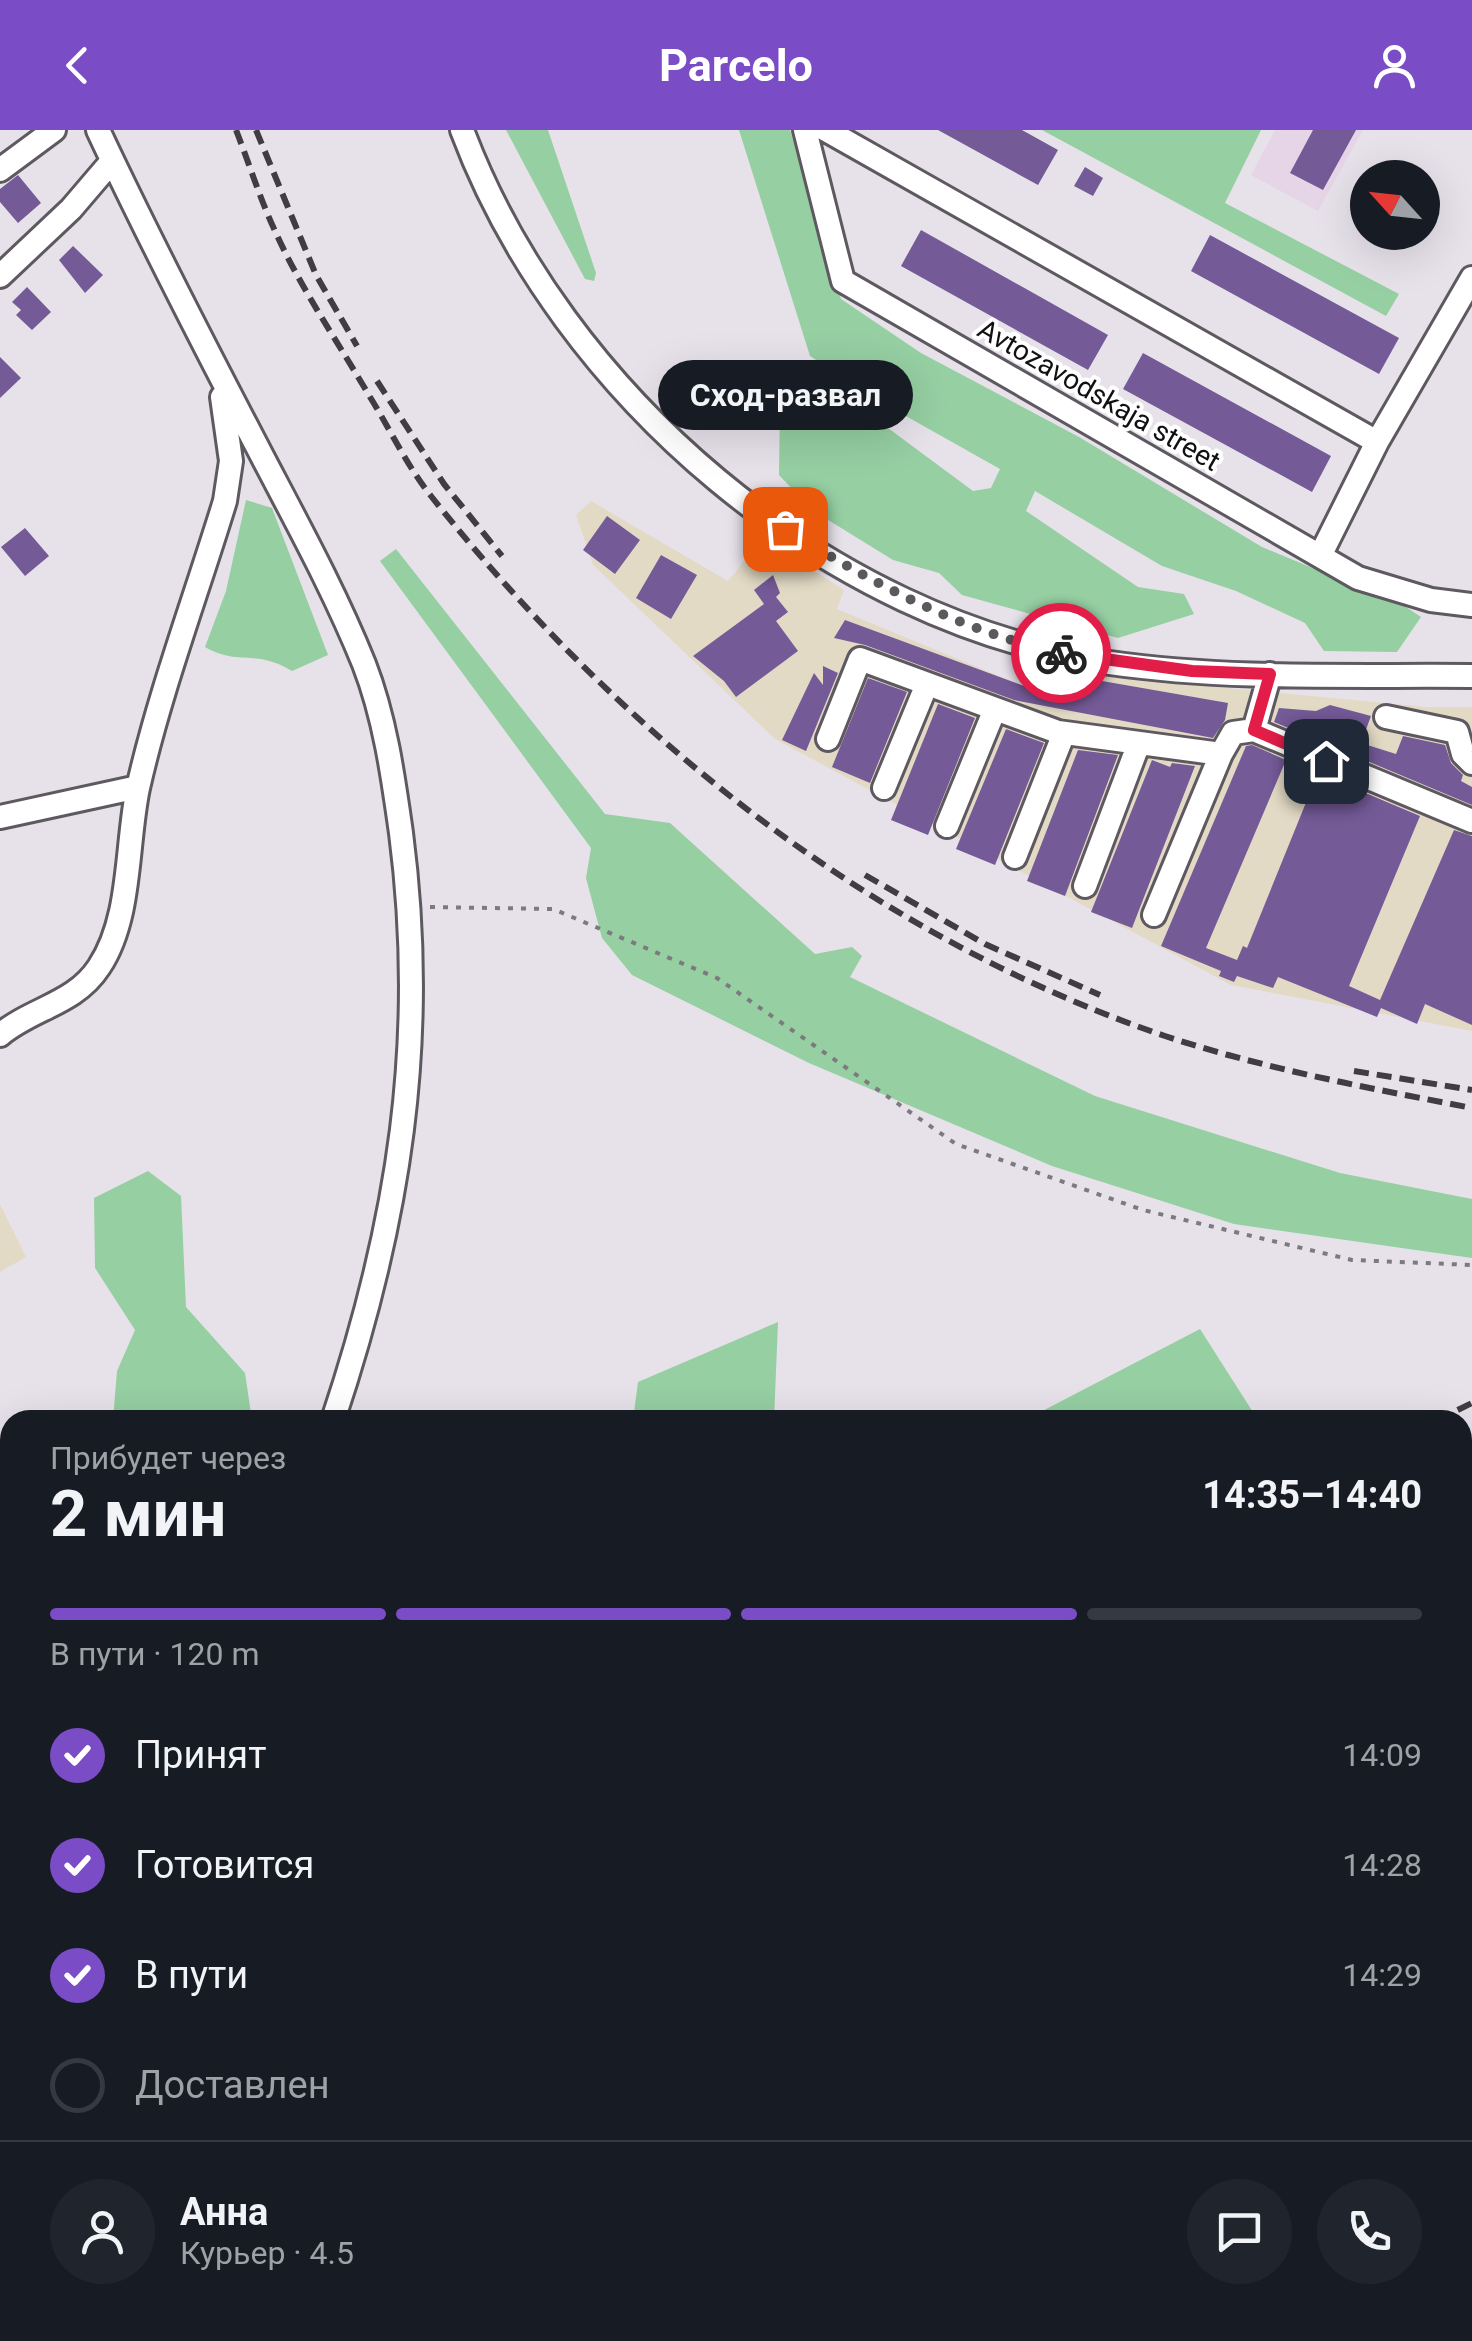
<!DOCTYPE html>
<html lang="ru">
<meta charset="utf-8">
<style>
:root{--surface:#171b24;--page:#20242c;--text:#f1f3f6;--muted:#9ea1a6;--line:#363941;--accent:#7a4dc6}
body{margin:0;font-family:Roboto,sans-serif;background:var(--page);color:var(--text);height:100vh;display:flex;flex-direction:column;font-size:38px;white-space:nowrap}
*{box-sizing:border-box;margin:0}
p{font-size:32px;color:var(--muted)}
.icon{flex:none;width:55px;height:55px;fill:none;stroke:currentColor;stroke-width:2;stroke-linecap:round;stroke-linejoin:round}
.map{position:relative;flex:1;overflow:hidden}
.side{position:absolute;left:0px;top:1280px;width:1472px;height:932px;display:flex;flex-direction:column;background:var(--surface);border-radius:30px 30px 0 0;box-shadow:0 10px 40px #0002}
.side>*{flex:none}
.needle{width:65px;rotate:297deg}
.buttons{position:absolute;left:1350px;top:30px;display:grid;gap:20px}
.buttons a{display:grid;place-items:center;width:90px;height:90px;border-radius:50%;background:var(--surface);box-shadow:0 10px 40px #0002;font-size:50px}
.pin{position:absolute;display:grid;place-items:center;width:85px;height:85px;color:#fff;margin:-42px;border-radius:20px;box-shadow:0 5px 15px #0006}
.courier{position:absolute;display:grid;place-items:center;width:100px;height:100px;margin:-50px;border:8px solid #e11d48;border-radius:50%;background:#fff;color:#222;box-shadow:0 2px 12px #0007}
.bubble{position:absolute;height:70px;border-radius:35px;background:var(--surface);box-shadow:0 10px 40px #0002;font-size:32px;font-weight:700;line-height:70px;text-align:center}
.headline em{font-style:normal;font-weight:700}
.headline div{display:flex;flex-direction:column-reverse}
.headline{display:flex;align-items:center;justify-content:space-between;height:170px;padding:0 50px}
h1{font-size:65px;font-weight:700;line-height:75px}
.bar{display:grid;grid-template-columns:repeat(4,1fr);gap:15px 10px;align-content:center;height:120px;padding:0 50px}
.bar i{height:12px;border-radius:8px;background:var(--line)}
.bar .active{background:var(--accent)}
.bar p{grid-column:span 4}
.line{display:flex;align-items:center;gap:25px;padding:0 50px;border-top:2px solid var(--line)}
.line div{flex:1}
.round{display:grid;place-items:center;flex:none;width:105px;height:105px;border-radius:52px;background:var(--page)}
ol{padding:0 50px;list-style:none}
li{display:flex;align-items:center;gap:30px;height:110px}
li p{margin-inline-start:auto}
li .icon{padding:10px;border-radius:50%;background:var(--accent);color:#fff;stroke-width:4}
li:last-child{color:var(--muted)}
li i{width:55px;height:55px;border:5px solid var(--line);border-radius:50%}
header{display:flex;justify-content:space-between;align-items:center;height:130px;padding:0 50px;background:var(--accent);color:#fff;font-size:45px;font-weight:700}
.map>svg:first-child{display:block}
</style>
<header><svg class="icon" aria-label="back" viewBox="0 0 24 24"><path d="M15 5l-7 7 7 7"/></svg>Parcelo<svg class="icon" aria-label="person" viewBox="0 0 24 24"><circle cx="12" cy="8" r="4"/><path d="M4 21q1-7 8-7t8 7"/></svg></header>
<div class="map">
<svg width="1472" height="2211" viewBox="0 0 1472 2211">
<rect width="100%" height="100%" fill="#e7e2ea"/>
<path fill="#e3dac5" d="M591,371l137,80 35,-43 81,52 -7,19 191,79 10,-18 389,37h45v324l-241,-46 -456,-246 -182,-174 -17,-50z
M0,1074l26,53 -26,15z"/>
<path fill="#e5d5e6" d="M1275,0h88l-45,81 -67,-36z"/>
<path fill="#95cfa2" d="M506,0h42l48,143 -2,8 -9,-2z
M739,0h51l51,169 80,54 158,84 183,110 144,60 15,10 -24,35 -73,-1 -19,-28 -69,-32 -74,-25 -127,-75 -9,20 112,76 46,7 10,20 -76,24 -156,-43 -23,-22 -46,-13 -81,-50 -33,-35 1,-72 20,-18 61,23 112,83 18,-3 9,-19 -128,-72 -62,-41z
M1042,0h219l-36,73 174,91 -13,22z
M246,370l26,8 56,147 -36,16c-39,-23 -51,-4 -87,-24l21,-56z
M396,419l209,265 65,9 145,131 37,-7 10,9 -12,21 245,119 245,77 132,26v59l-238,-34 -182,-58 -243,-103 -177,-88 -30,-37 -16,-60 5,-30 -211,-287z
M148,1041l33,25 5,111 59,66 7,47h-139l4,-49 18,-41 -40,-62 -1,-70z
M778,1192l-4,98h-141l5,-38z
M1200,1199l58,91h-233z
M0,1414l10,3v297l-10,7z
M1472,1551v73l-9,-9 -1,-61z
M1472,2158v53h-51l7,-8 34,-1 2,-35z
M339,2203h490l-18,8h-468z"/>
<path fill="#745a97" d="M938,0h84l36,20 -20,35z
M1313,0h43l-33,60 -33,-17z
M1085,37l18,11 -10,18 -19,-10z
M18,45l23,28 -23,20 -18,-21v-13z
M921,100l187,105 -20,35 -187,-104z
M1210,105l189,103 -20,36 -188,-103z
M73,116l30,29 -18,18 -26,-33z
M27,157l24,25 -19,18 -16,-15 5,-5 -9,-8z
M1143,223l188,103 -19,36 -189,-103z
M0,227l21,21 -21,20z
M607,386l33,24 -25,34 -32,-24z
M25,398l24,28 -24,20 -24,-29z
M661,425l36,20 -26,44 -35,-21z
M773,445l7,18 -4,4 12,15 -12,9 22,30 -62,46 -12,-16 -31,-25 71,-52 -10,-14z
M845,490l212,78 4,-11 21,8 3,-17 143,25 -3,17 -12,18 -199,-38 -149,-55 -31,-7z
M823,536l15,7 -32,78 -24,-11 32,-67 9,12z
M868,548l39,14 -37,91 -38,-16z
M938,574l37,14 -47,117 -37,-15z
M1330,575l41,11 -10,27 35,11 7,-18 42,9 6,18 12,12 -2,6 11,6v18l-198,-83 5,-14 37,3z
M1006,599l38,14 -49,122 -39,-16z
M1252,615l34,15 -80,188 31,12 6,-14 4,2 71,-175 102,43 -71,170 31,14 74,-170 18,6v189l-47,-21 -8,20 -36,-16 -4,9 -99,-40 -5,11 -36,-12 -3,6 -15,-6 2,-5 -60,-25 85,-200z
M1078,620l40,5 -53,141 -38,-15z
M1152,630l18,7 2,-4 23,3 -63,162 -41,-16z"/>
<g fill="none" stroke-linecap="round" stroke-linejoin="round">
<g stroke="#5e5960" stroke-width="28">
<path id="minor" d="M98,0c51,109 107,217 163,324 36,69 74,138 103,210 21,54 29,112 37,169 27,207 -2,390 -68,587
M462,0c99,264 366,492 648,533 119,17 242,12 362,13
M805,0l38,151 515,297 73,22 41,5
M826,0l551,312
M0,40l54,-40
M0,146l71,-67 41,-48
M1320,426l57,-114 95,-164
M1270,544l-16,56 218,91
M1386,587l71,15 6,22 9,9
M828,609l32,-80 198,73 163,22 12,-21 21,-3
M884,658l43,-104
M0,687l138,-30
M947,696l48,-117
M1015,727l49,-124
M1085,756l54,-143
M1154,785l67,-161
M0,905c32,-27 75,-31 99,-68 33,-49 27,-123 39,-179 22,-97 58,-192 87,-287l6,-40 -9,-64
M1462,1388l10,24
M1462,1528l10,-8
M0,1825l10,-8
M0,2136l10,-3"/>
</g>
<path stroke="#7d7a7f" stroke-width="4" stroke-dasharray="5 8" stroke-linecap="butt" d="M430,777l123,2 164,69 239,166 187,66 209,50 120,5
M277,2211l3,-9"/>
<use href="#minor" stroke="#fff" stroke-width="22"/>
<path stroke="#3f3d41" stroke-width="6" stroke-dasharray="15 8" stroke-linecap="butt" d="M236,0c13,33 24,69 39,101 26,58 63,111 95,166 20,32 37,69 61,99 190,240 442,441 734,540 100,33 204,52 307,72
M256,0l60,145 41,71
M377,251l67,103 58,72
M865,745l120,69 115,51
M1354,941l118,19
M1437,1290l35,-17
M0,1962l10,-5"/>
</g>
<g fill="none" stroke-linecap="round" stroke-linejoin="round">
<path stroke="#5b595d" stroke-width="10" stroke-dasharray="0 18" d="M785,399c86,53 177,103 276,124"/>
<path stroke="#e11d48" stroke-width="12" d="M1061,523l131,18 78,3 -16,56 72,31"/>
</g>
<g text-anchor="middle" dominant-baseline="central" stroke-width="8" stroke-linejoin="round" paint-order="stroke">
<g font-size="28" fill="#100f11" stroke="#fff">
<text transform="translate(1099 265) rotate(30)">Avtozavodskaja street</text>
</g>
</g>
</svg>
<div class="buttons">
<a><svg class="needle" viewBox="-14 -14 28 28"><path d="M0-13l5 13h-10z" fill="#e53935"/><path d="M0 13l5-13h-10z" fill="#9ea1a6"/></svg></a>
</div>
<div class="pin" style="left:785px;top:399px;background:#ea580c"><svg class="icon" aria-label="bag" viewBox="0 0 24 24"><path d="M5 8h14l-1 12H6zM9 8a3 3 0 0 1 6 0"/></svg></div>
<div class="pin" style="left:1326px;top:631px;background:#1f2937"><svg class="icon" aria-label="home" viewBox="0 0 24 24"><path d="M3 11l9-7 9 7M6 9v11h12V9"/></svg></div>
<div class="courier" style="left:1061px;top:523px"><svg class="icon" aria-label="bike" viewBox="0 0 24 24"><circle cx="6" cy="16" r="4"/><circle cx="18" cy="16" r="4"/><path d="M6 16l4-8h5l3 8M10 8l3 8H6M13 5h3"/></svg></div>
<div class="bubble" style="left:658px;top:230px;width:255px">Сход-развал</div>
<section class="side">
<div class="headline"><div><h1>2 мин</h1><p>Прибудет через</p></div><em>14:35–14:40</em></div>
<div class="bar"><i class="active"></i><i class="active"></i><i class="active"></i><i></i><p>В пути · 120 m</p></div>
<ol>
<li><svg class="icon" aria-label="check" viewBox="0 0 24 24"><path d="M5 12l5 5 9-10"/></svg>Принят<p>14:09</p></li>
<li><svg class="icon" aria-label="check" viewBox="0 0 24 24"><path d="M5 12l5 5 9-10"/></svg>Готовится<p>14:28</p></li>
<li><svg class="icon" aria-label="check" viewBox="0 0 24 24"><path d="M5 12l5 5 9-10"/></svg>В пути<p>14:29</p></li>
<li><i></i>Доставлен</li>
</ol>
<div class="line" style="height:180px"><a class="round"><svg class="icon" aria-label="person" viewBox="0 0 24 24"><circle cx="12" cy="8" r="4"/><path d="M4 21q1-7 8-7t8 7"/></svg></a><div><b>Анна</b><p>Курьер · 4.5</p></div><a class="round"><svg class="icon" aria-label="chat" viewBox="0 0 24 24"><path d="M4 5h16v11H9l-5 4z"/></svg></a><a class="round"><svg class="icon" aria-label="phone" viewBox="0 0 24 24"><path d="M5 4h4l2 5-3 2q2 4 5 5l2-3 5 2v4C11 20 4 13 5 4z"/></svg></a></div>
</section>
</div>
